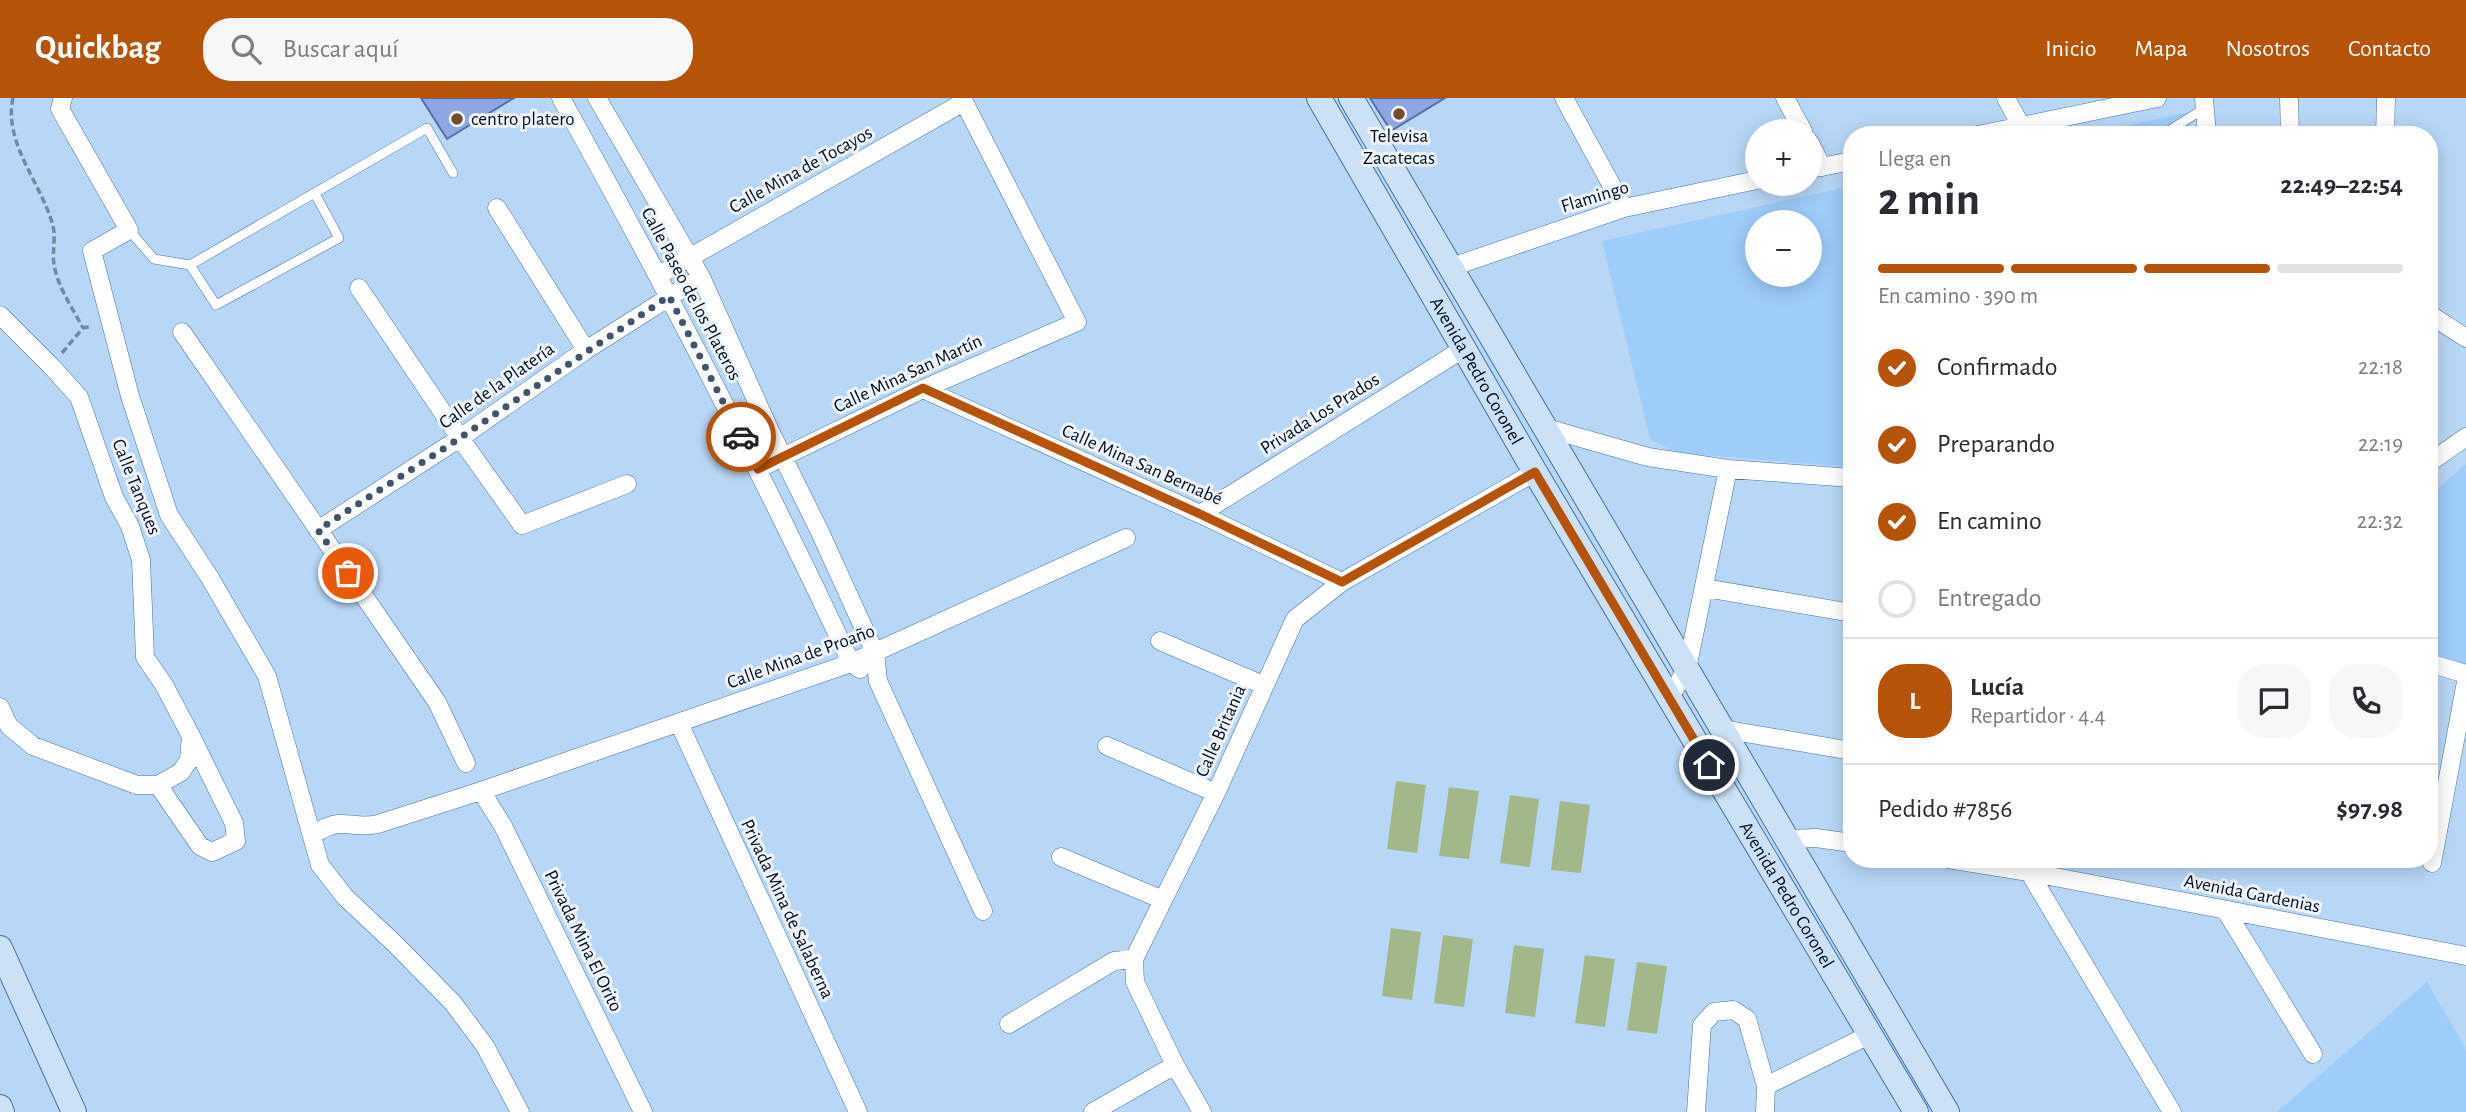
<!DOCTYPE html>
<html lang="es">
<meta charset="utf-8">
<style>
:root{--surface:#fff;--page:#f7f7f7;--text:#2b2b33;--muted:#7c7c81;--line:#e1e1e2;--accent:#b45309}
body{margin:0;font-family:"Alegreya Sans",sans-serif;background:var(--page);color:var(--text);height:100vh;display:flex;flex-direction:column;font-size:26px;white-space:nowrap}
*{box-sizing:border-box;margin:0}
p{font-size:23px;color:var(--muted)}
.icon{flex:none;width:38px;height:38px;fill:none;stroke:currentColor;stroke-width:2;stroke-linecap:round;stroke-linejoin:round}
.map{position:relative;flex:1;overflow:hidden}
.sheet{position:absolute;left:1843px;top:28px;width:595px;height:742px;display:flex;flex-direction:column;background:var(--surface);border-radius:28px;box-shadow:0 4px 18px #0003}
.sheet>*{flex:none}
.tools{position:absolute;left:1745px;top:21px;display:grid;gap:14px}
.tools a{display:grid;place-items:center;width:77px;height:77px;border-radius:50%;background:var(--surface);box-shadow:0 4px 18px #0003;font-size:35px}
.pin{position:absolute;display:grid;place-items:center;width:60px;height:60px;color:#fff;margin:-30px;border:4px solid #fff;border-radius:50%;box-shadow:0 2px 7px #0007}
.courier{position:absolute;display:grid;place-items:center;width:70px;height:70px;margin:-35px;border:5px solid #b45309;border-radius:50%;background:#fff;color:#222;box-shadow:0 2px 9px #0007}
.head em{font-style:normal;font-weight:600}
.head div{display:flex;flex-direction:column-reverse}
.head{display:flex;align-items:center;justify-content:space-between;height:119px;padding:0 35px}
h1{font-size:46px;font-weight:600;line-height:52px}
.bar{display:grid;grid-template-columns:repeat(4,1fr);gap:10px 7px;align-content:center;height:84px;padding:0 35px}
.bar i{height:9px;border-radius:5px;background:var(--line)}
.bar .selected{background:var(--accent)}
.bar p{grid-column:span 4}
.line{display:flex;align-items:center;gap:18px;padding:0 35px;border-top:2px solid var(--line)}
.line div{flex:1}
.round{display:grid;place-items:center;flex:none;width:74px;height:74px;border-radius:28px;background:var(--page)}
ol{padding:0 35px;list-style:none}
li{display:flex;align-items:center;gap:21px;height:77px}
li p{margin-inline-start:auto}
li .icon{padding:7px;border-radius:50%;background:var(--accent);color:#fff;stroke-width:4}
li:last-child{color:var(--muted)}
li i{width:38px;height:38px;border:4px solid var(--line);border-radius:50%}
header{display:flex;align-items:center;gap:42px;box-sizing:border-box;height:98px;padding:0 35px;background:var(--accent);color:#fff}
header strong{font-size:33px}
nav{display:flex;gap:38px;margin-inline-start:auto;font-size:24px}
.search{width:490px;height:63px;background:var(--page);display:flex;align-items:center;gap:18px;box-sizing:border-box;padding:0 24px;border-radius:28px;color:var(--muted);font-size:26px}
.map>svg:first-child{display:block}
</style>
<header>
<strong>Quickbag</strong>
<div class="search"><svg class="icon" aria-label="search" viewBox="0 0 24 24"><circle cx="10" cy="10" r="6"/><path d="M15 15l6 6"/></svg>Buscar aquí</div>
<nav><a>Inicio</a><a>Mapa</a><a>Nosotros</a><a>Contacto</a></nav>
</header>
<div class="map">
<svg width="2466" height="1014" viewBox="0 0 2466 1014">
<rect width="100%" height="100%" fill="#b8d7f6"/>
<path fill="#9ecdfa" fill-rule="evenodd" d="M2189,14l3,23h-108z
M1851,88v281l-175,-14 -26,-14 -48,-198zM1757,124h53v53h-53z
M2466,366v200l-37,-12v-156z
M2427,884l39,67v63h-189z"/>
<path fill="#a2b88a" d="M1396,683l30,4 -9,68 -30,-4z
M1449,689l30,4 -10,68 -30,-3z
M1510,697l29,4 -9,68 -30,-4z
M1560,703l30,4 -9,68 -30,-3z
M1391,830l30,4 -9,68 -30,-4z
M1443,837l30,4 -9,68 -30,-4z
M1514,847l30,4 -9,68 -30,-4z
M1585,857l30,4 -10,68 -30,-4z
M1637,864l30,4 -10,68 -30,-4z"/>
<path fill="#90a6e3" stroke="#596da5" stroke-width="2" d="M421,0h93l-67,41z
M1370,0h75l-54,33z"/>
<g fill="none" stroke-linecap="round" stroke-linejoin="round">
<g stroke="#4172a1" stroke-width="10">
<path id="lane" d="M2162,37l43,-27
M129,132l25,29 36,6 237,-137 26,45
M190,167l26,40 123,-67 -24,-44"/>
</g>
<g stroke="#4172a1" stroke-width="19">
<path id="street" d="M63,0l-3,11 69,121 -37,21 38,145 39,119 41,63 57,98 53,189 25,32 49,46 59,60 32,43 35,66
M561,0c103,185 200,373 290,565l9,6
M597,0l104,179 69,154 49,99 56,123 3,28 105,230
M1564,0l60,110
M1785,0l18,33
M2006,0l15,28
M2204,0l3,37
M2289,0l1,37
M1978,37l179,-37
M2385,37l1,-37
M1810,45l12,24
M1810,71l42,-8
M497,110l89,142
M1449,170l175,-60 133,-28
M659,177l305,-173 113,220 -154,67 -165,80
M359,190l101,150 62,87 105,-41
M2429,216l37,24
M0,217l51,51 28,31 35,100 16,29 11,34 4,97 19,28 27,51 -2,24 -8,12 -23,13h-21l-104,-39 -24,-20 -9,-19
M182,234l255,370 29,61
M923,291l277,125 142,68
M1546,330l102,29 80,12 124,9
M2429,365l37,-26
M1200,416l263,-165
M318,432l142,-92 126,-88 115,-73
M1705,490l147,25
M1160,543l103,44
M2429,565l37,11
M1669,600l18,-29 41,-200
M679,625l179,389
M1722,631l130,22
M1107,648l109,47
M158,687l42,61 12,6 24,-11 -2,-18 -43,-87
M481,693l22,35 140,286
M312,737c8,-5 17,-10 26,-11 15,-1 22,4 40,0l103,-33 370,-128 275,-125
M1789,741l27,-1 36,5
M1061,759l102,43
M1948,761l81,13 437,84
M2432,765l34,-181
M2029,774l143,240
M2226,813l87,143
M1009,926l105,-63 20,-2
M1766,988l103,-51
M1093,1014l82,-47
M1202,1014l-27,-47 -40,-83 -1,-23 82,-166 79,-174 47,-37 193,-110
M1696,1014l6,-87 12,-13 19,-2 14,9 19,67 -1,26"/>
</g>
<g stroke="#4172a1" stroke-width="26">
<g id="secondary">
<path id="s1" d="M1319,0l216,374 381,640"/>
<path d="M1351,0c196,339 399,675 596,1014"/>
<path d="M0,850l74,164"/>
<path d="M0,1009l2,5"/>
</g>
</g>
<path stroke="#718aa4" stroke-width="3.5" stroke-dasharray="7 3.5" stroke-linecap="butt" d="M13,0c-10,45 29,86 40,128 3,11 -1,26 1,38 3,22 19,45 29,64
M62,255l21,-25 9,-2"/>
<use href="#lane" stroke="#fff" stroke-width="9"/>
<use href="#street" stroke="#fff" stroke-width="18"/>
<use href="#secondary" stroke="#cce1f5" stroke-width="24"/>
</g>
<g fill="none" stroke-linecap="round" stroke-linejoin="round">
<path stroke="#40556c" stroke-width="7" stroke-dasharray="0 12.6" d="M348,475l-30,-43 142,-92 209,-142 72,141"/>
<path stroke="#b45309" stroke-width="9" d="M741,339l17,32 165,-81 277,126 142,68 193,-110 174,293"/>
</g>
<g fill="#724f28" stroke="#eff4fa" stroke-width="2.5">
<circle cx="1399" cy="16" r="7"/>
<circle cx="457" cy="21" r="7"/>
</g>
<g text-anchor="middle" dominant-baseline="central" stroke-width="6" stroke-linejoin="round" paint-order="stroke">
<g font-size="19" fill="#000f21" stroke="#eff4fa" text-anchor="start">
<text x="471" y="21">centro platero</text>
<text x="1399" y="38" text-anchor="middle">Televisa<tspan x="1399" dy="22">Zacatecas</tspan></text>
</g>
<g font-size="19" fill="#000f21" stroke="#eff4fa">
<text transform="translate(801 72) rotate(-29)">Calle Mina de Tocayos</text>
<text transform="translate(1595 99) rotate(-17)">Flamingo</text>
<text transform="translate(691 196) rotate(62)">Calle Paseo de los Plateros</text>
<text stroke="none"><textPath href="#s1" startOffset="315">Avenida Pedro Coronel</textPath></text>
<text transform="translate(908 276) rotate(-25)">Calle Mina San Martín</text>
<text transform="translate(497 288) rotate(-35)">Calle de la Platería</text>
<text transform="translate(1320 316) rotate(-32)">Privada Los Prados</text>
<text transform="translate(1142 367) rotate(24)">Calle Mina San Bernabé</text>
<text transform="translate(136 389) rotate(68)">Calle Tanques</text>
<text transform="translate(801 559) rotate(-20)">Calle Mina de Proaño</text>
<text transform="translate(1221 633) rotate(-66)">Calle Britania</text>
<text transform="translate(2252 796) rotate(11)">Avenida Gardenias</text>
<text stroke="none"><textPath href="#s1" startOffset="924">Avenida Pedro Coronel</textPath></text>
<text transform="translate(787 811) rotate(65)">Privada Mina de Salaberna</text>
<text transform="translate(583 843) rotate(64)">Privada Mina El Orito</text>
</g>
</g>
</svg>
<div class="tools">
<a>+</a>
<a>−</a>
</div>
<div class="pin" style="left:348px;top:475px;background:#ea580c"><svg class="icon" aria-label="bag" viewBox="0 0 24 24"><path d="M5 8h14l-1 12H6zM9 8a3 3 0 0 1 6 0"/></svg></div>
<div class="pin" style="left:1709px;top:667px;background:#1f2937"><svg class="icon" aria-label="home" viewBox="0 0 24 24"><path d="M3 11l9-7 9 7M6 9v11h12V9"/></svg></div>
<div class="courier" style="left:741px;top:339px"><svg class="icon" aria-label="car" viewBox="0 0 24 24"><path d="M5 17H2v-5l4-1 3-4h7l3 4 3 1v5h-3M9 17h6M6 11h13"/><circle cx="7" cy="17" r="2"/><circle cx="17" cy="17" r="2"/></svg></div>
<section class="sheet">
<div class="head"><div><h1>2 min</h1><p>Llega en</p></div><em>22:49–22:54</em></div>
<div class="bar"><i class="selected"></i><i class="selected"></i><i class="selected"></i><i></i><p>En camino · 390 m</p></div>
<ol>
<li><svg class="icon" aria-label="check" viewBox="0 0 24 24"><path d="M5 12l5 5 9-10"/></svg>Confirmado<p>22:18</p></li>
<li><svg class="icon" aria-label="check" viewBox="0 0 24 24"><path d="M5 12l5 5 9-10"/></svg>Preparando<p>22:19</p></li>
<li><svg class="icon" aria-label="check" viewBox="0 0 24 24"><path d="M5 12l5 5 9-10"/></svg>En camino<p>22:32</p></li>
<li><i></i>Entregado</li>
</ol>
<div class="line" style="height:126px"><b class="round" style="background:var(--accent);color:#fff">L</b><div><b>Lucía</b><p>Repartidor · 4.4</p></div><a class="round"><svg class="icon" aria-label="chat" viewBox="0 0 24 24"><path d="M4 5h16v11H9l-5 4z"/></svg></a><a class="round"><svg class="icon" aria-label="phone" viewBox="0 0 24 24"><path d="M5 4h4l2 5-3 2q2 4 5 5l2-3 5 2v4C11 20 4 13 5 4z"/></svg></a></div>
<div class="line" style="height:91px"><div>Pedido #7856</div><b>$97.98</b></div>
</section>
</div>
